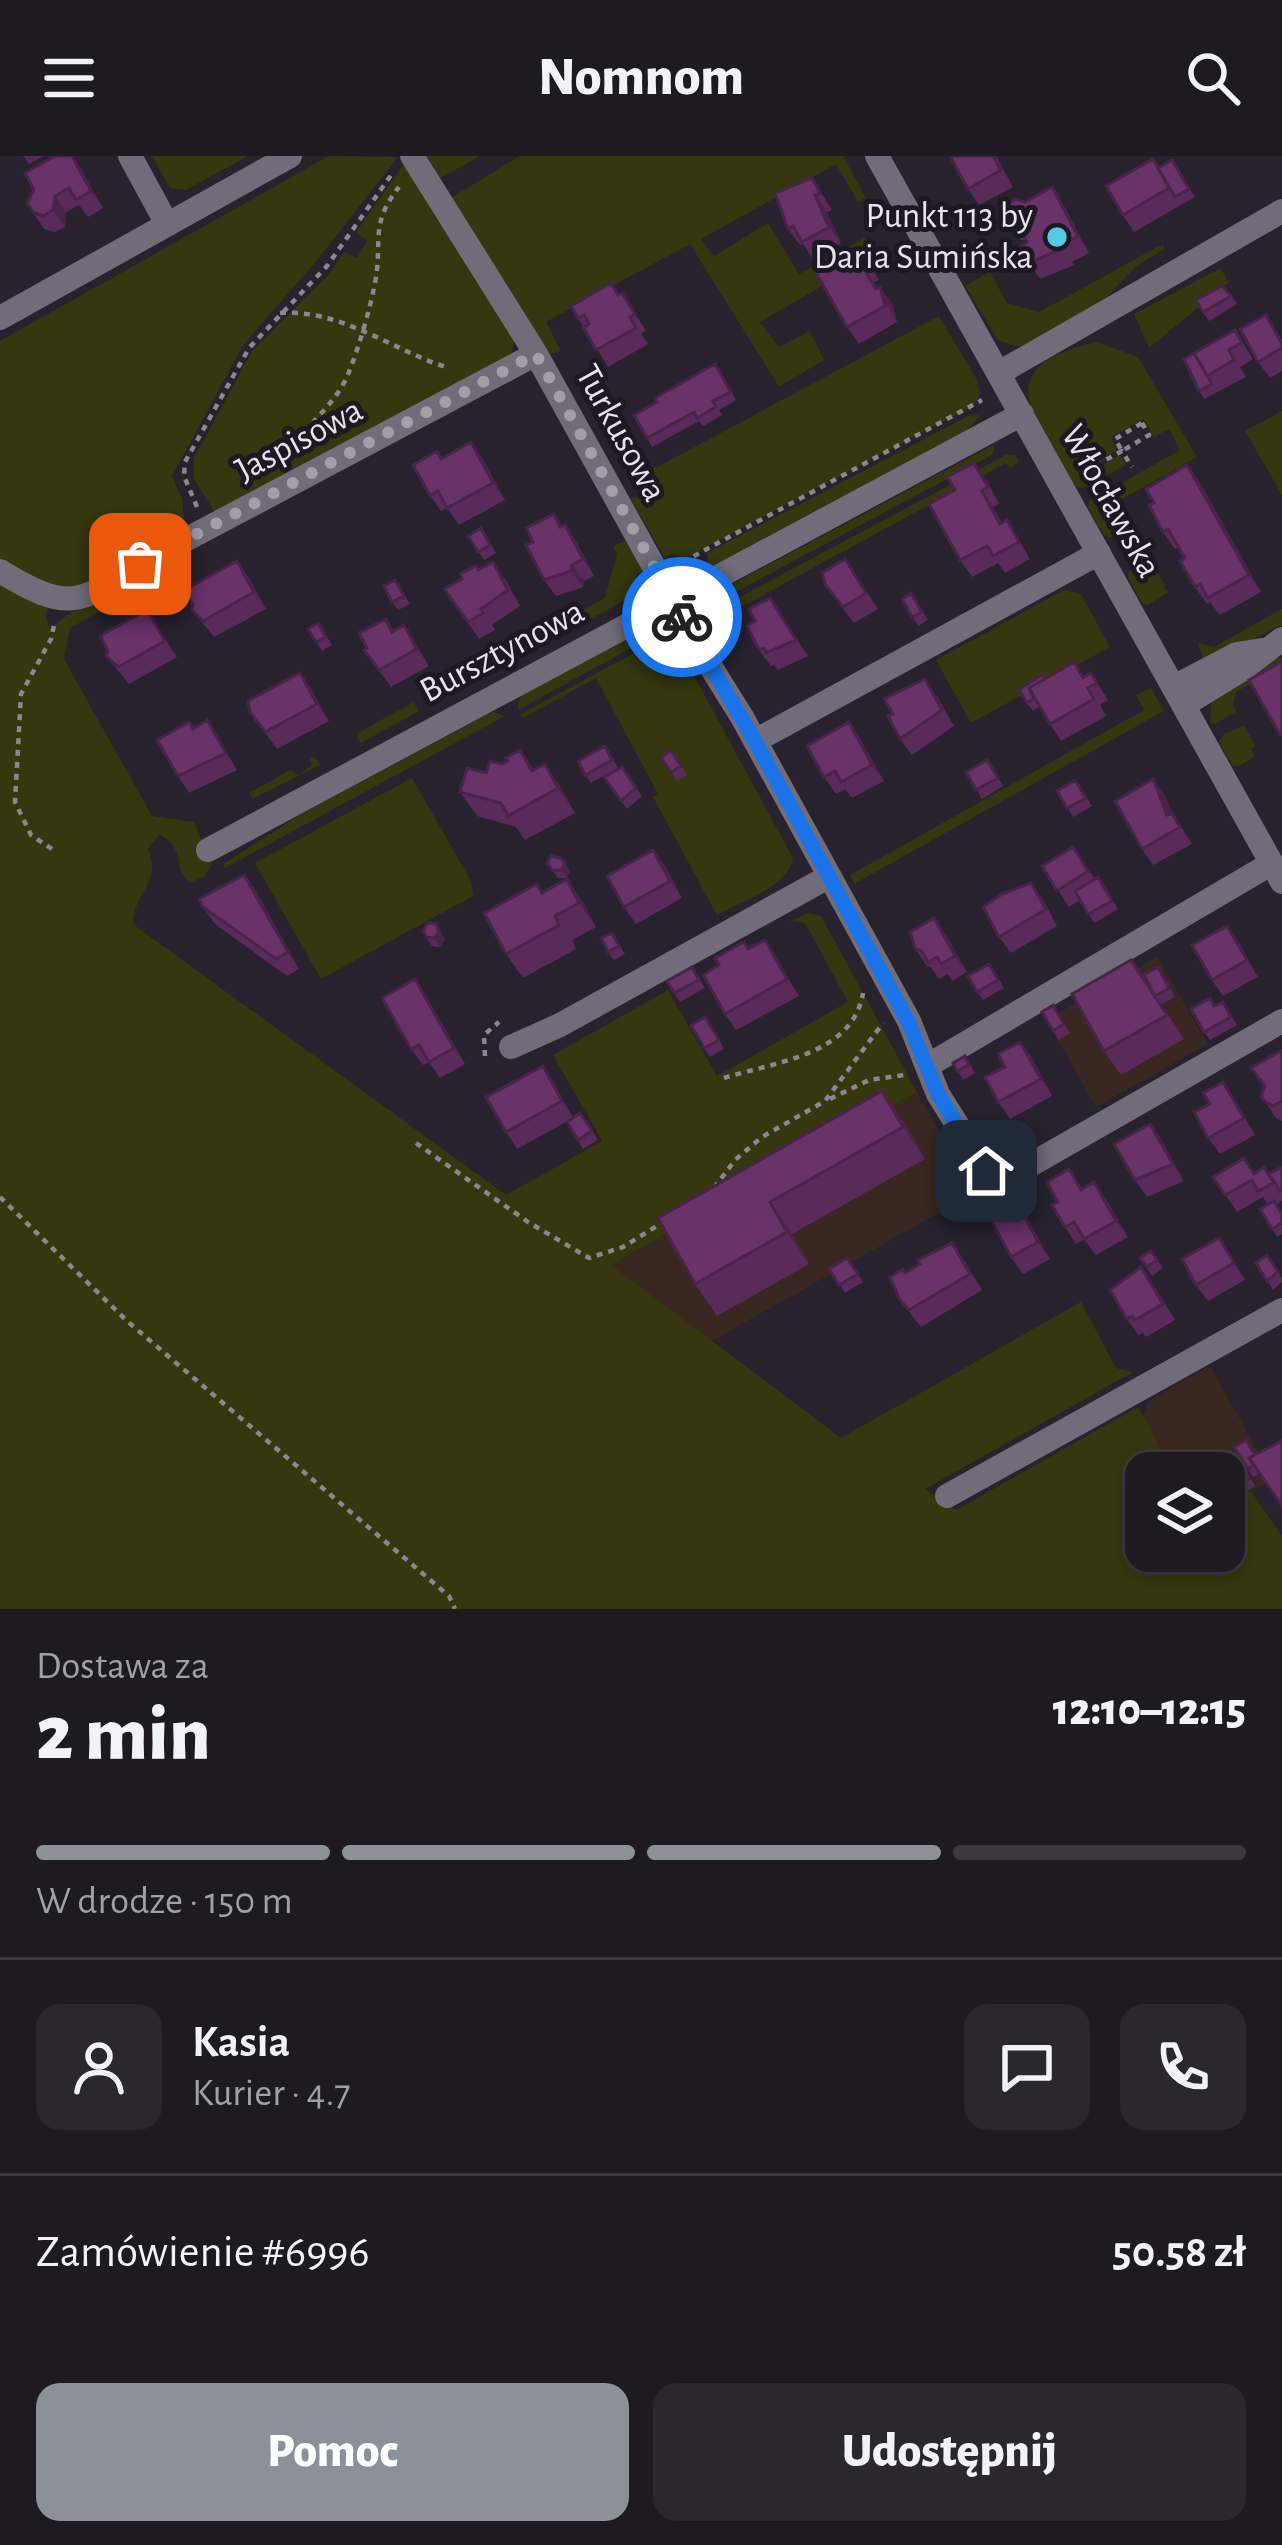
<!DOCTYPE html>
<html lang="pl">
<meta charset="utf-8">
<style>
:root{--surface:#1d1a22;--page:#2a272f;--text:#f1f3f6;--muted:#a0a1a5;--line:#3b3840;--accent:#8c9099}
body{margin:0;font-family:"Alegreya Sans",sans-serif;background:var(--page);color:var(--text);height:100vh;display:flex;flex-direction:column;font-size:45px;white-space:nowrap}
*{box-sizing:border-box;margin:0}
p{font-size:39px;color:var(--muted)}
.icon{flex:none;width:66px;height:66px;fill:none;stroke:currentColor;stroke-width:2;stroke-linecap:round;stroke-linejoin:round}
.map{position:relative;height:1453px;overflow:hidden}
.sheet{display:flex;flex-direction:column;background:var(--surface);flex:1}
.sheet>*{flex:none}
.fabs{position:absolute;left:1125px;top:1296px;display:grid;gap:24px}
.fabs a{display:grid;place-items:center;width:120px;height:120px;border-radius:24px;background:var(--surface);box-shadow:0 6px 18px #0003,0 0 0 3px var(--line);font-size:60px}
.pin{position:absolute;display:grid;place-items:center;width:102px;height:102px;color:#fff;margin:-51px;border-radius:24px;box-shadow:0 6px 18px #0006}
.courier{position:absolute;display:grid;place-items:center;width:120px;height:120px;margin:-60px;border:9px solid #1a73e8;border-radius:50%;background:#fff;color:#222;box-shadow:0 3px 15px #0007}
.headline em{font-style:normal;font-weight:800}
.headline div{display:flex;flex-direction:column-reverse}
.headline{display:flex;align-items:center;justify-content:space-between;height:204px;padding:0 36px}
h1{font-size:78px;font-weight:800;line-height:90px}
.bar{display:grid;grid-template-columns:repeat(4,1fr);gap:18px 12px;align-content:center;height:144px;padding:0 36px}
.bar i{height:15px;border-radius:9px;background:var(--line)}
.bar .on{background:var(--accent)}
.bar p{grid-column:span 4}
.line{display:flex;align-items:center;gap:30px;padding:0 36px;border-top:3px solid var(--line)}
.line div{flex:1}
.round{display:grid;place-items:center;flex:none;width:126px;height:126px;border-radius:24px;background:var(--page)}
.action{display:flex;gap:24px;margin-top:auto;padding:24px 36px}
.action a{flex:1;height:138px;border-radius:24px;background:var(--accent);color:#fff;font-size:48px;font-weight:800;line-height:138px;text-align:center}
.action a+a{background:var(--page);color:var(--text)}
header{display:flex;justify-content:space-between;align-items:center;height:156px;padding:0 36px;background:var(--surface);font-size:54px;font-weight:800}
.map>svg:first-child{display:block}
</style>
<header><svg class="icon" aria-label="menu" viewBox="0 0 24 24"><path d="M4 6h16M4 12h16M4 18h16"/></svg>Nomnom<svg class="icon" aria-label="search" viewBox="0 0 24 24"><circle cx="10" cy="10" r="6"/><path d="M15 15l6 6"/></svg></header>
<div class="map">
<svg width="1282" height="1453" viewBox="0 0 1282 1453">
<rect width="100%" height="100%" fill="#27222e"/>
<path fill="#3a2721" d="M1157,801l51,87 -112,63 -50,-87z
M917,936l42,73 -6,40 -243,137 -102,-76z
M1210,1210l64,113 -50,26v-32h-50l-31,-56 5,-16z"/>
<path fill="#35370f" d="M152,0h96l-62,34 -16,-2z
M329,0l69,1 -80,102 -75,86 -71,131 10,23 3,32 -110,58 -30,-6 -45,-24v-218z
M423,0h57l-43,24z
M520,0h323l23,42 -8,4 -22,-38 -135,75 13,17 54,-33 31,51 65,-36 13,16 -117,68 19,25 31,-16 14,29 -45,27 -89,-143 -144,78 15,29 -14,4 -98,-156z
M404,8l110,176 -2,14 -296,160 -22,-35v-21l58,-107 77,-77 15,-22 13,6 10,-17 -11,-9z
M1163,88l2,5 -29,17 -31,33 -76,46 -14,1 -17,-6 -33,-54 25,-14 17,31 32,9z
M1221,112l6,13 5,-1 -83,68 -15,-34z
M939,160l38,64 3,15 -7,11 -288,152 -12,-4 -8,4 -34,-59 13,-7 -11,-12z
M1097,186l41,15 59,100 -78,44 10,26 -19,11 -6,-3 -16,-27 1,-7 15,-8 4,6 3,-10 69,-39 -11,-21 -15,8 -11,-18 -32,18 6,13 -20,13 3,4 20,-12 6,10 -22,12 -10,-3 2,6 -13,8 -7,-1c-40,-69 -93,-119 21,-145z
M1282,255v84l-37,-64z
M972,258l9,2 -14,14 -259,138 -1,-15z
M995,288l-3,11 -260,139h-9l-2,-4z
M1006,299h9l4,7 -9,6 -4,-5 -294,160 -2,-3 5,-10z
M627,384l17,31 -8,4 3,9 -4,11 -84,45 -5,-10 59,-32 12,-44 -4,-8z
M1151,404l1,9 3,-2 10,19 -2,2 6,4 -22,13 -5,-2 -14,-25 1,-6z
M0,424l48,24 -2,13 4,12 21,-17 46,-20 7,7 -54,29 -6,31 88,157 42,6 18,42 -8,13 -15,6 -9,-13c-1,-16 -5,-28 -21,-35l-11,13c14,36 -13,42 -15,75l4,4 369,268 96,-54 -49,-86 115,-65 49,86 131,-74 -43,-79 -15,-2 18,-8 13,3 96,176 -306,173 230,173 240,-136 35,66 17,4 -208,117 31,21 182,-103 36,66h-28v78h78v-46l27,-14 31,45v73h-1282z
M1064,434l17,4 29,53 -139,76 -35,-63z
M1282,453v16l-78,38 -6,-20 16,4z
M637,477l-2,13 -117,64 2,-14z
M660,483l21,13 112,206c-5,29 -51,43 -76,57l-64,-118 5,-3 -62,-116 -73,40 -2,-4z
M507,495l5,10 -59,32 -5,-9z
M1270,502h12v7l-46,27 -3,13 3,7 -21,12 -5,-1 1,-21 36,-21 -1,-5z
M1151,532l13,23 -310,173 -4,-9 294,-165 -8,-15z
M414,546l5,9 -58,32 -5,-9z
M492,556l13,4 -280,152 -2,-4 75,-48z
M1244,570l12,20 -5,3 4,7 -15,10h-7l-14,-24 5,-8z
M314,600l6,9 -68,34 -3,-6 41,-23 9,5 13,-10 -2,-6z
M412,622l59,103 2,15 -152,83 -66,-116z"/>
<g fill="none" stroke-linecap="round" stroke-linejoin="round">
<path stroke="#8b8791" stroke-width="4.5" stroke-dasharray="6 6" stroke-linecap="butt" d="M280,157c62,-4 113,38 169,55
M1142,267l7,12 -27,16 -7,-12z
M282,304c19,-31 54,-54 67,-88 10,-25 21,-63 26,-89 8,-42 -6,-58 24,-96
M1103,329l-10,-18 29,-16 10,16
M197,351l-13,-31 1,-14 64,-114 78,-82 67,-95
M683,406l299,-162
M52,693l-21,-14 -16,-33 6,-108 30,-55 3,-14
M485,900l-1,-21 15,-13
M724,922c51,-16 129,-23 139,-85
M830,943l39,-19 35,-5
M416,987l112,79 61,36 34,-11 42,-26
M714,1032l21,-28 27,-23 63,-36 58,-78
M0,1041l127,124 322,275 6,13"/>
<path stroke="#716c7a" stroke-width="24" d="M130,0l37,68
M412,0l124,198 163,294 43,69 167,304 29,73 50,80 9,6 14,-4 271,-155
M877,0l405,726
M0,162l290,-162
M999,217l283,-162
M0,415c67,41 79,34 140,-7l396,-210
M1174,531l63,-33 25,-4
M1184,549l59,-36 39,-30
M755,585l344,-188
M208,694l814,-436
M511,891l49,-22 268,-148
M927,910l345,-203
M947,1340l335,-186"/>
</g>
<path fill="#5a2b5a" d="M23,0h21l-15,8z
M55,0h18l30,52 -15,9 -9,-12 -13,7 -1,15 -10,5 -11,-3 -17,-26z
M996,0l17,31 -34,18 -11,-16z
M1172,4l23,37 -61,35 -11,-17 35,-47z
M812,22l20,32 -5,2 14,31 -28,16 -10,-15 -3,1 -12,-16z
M1025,46l38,2 26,49 -17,9 2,3 -34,14 -11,-16 -4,-23h-5l-11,-17z
M862,98l17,26 -5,2 3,6 15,15 5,19 -38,22 -12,-17 10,-71z
M622,137l24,38 -5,2 7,11 -40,23 -30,-49z
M1231,140l6,8 -28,17 -6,-9z
M1235,174l18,29 -13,8 6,10 -42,22 -5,-8 14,-49z
M1277,176l5,8v31l-12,7 -12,-16z
M715,208l21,36 -17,10 3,5 -19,11 -4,-5 -47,26 -5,-9 10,-36z
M437,295l5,7 41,1 22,41 -46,25 -12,-17 -6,3 -11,-16z
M986,323l13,25 -6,3 9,16 5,-3 23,39 -25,14 -7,-10 -26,14 -12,-17z
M1199,325l62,111 -41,23 -10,-13 -3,2 -12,-17 -10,-29 -7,-11 -3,2 -12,-17z
M565,369l11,16 18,35 -10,5 -1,6 -27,9 -12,-16 18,-54z
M481,372l15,25 -12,7 -16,-24z
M845,403l33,50 -24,14 -29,-39z
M478,414l27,9 15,27 -28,19 3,5 -16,9 -35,-50z
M249,422l17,31 -52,28 -22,-27z
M395,424l15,24 -12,6 -6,-8z
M152,427l13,20 -9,5 -13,-20z
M911,437l17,27 -10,6 -16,-27z
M770,442l38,58 -30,14 -4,-5 -3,1 -12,-16 -4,-29z
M147,454l30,47 -48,27 -23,-28z
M404,469l25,41 -38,21 -27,-37z
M324,476l8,13 -10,6 -6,-9z
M1074,506l10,15 7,-4 17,27 -8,5 6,11 -45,25 -22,-34 -6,4 -6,-8 18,-24z
M300,517l29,48 -52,28 -27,-37z
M937,540l17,30 -42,29 -12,-16 -7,-25z
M207,564l30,50 -48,23 -11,-17 15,-48z
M849,566l11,17 24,42 -32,17 -7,-9 -9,5 -12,-17z
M520,594l14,20 11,-6 30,49 -50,27 -9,-13 -39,-11 -17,-24 26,-19 22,-12z
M671,594l16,25 -10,6 -16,-24z
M611,599l7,13 -27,15 -6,-8z
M987,604l16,26 -21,13 -16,-27z
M622,611l20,29 -15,13 -23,-32z
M1075,624l17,26 -19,11 -16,-26z
M1165,640l7,17 20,31 -39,21 -11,-16z
M1073,691l22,32 9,6 14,24 -24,14 -14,-23 -11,7 -27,-41z
M561,702l9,13 -3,7h-9l-11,-15z
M665,710l17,32 -46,26 -12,-17z
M244,719l12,16 43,78 -12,7 -72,-52 -12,-17z
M567,723l17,25 12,23 -24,13 4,9 -53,29 -17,-24 31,-70 6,8z
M1043,744l14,26 -46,27 -12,-16z
M1227,770l31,51 -35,19 -11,-16z
M946,779l21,37 -15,9 -4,-7 -9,5 -8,-12 -4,-1 -11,-16z
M426,781l19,2 -5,8 -8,-1z
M765,784l34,56 -63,34 -11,-16 24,-65z
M617,785l8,13 -11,6 -6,-8z
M692,811l13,21 -25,14 -6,-9z
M1158,811l17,30 -14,7 23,35 -63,36 -17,-24 48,-60z
M995,817l9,15 -21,12 -6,-8z
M426,840l39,68 -25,14 -11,-16 -6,3 -12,-16z
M1053,849l17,28 -11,7 -6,-9z
M1215,850l13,4 9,15 -27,15 -6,-8z
M711,869l13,24 -14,8 -6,-9z
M1020,886l12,16 20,38 -42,23 -12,-17 7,-35z
M1282,894v71l-6,-3 -15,-22z
M965,900l10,17 -12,7 -10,-17z
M554,927l19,35 -56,31 -11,-17z
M1234,943l21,36 -35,19 -12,-16 2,-34z
M580,957l18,27 -15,9 -16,-27z
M905,967l20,36 -133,75 17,30 -92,52 -22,-32 -37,-66z
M1150,968l34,57 -37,16 -12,-17z
M1244,1002l11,16 15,2 12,-9v34l-6,3 6,9v21l-5,3 -17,-28 8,-4 -5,-8 -26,15 -24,-35z
M1083,1033l23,10 22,38 -32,18 -12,-16 -8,5 -11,-17z
M1026,1060l24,43 -27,15 -12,-17z
M1219,1082l26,42 -37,21 -12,-16z
M1151,1095l12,17 -11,8 -12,-18z
M1267,1099l15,23v4l-9,8 -17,-27z
M847,1102l16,24 -18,11 -16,-24z
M964,1104l18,30 -61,37 -21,-27 5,-27z
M1153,1128l22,36 -29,17 -3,-4 -5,2 -11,-16z
M1234,1291l22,8 4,19 -7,3z
M1243,1309l12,21 -22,13 -9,-14z"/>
<path fill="#4a234a" d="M72,0l7,9 24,43 -12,-17z
M1052,31l11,17 26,49 -11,-17z
M815,39l12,17 14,31 -12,-16z
M55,40l11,16 -1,15 -12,-17z
M862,110l22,33 -4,-12 12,16 5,19z
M471,286l12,17 22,41 -12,-17z
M1187,309l12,16 62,111 -12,-17z
M565,369l11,16 18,35 -11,-17z
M237,405l12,17 17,31 -12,-17z
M572,409l12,16 -1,6 -12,-16z
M300,517l12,17 17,31 -12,-17z
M849,566l11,17 24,42 -12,-16z
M545,608l17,25 13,24 -17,-25z
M1153,623l12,17 14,35 -12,-16z
M653,694l12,16 17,32 -12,-17z
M565,707l5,8 -3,7 -6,-8z
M244,719l12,16 43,78 -11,-17z
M567,723l17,25 12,23 -17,-24z
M934,762l12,17 21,37 -12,-16z
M436,768l9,15 -5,8 -6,-9z
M1227,770l12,16 19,35 -11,-17z
M415,823l11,17 39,68 -11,-16z
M1020,886l12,16 20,38 -11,-17z
M543,910l11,17 19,35 -11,-17z
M882,935l23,32 20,36 -22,-32z
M1150,968l12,16 22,41 -11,-17z
M1094,1026l12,17 22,38 -12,-16z
M1015,1043l11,17 24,43 -12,-17z
M770,1046l22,32 17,30 -22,-32z"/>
<path fill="#693269" stroke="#4a234a" stroke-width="3" d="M55,0h17l19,35 -15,9 -7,-12 -14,8 -2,14 -10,6 -10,-4 -6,-9 7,-13 -9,-17z
M954,0h39l8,14 -33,19 -17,-31z
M1153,3l16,29 -46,27 -17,-29z
M1172,4l17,29 -14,8 -17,-29z
M812,22l8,15 -5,2 14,32 -27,15 -9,-16 -5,3 -13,-36z
M1052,31l26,49 -17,9 2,3 -34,15 -9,-17 7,-4 -4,-7 6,-4 -5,-8h-15l-5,-9 3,-10 9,-5 9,3z
M852,93l5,7 5,-2 5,10 -5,2 14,23 4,-2 5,19 -38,21 -32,-56z
M611,127l7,12 4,-2 13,21 -5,3 6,11 -40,22 -13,-23 6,-3 -5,-9 -6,3 -7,-12z
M1222,130l9,10 -28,16 -7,-12z
M1266,159l16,29v4l-24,14 -18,-33z
M1235,174l7,13 -13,7 5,10 -27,16 -13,-23z
M1194,197l18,31 -13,7 -15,-32z
M715,208l16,28 -18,9 3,6 -19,11 -3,-6 -47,26 -13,-23 23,-13 -2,-4z
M471,286l22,41 -46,25 -9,-17 -8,4 -17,-30 24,-14 4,8z
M974,307l14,24 -6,4 18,33 7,-4 12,22 -26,14 -6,-10 -27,14 -31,-56 26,-14 -8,-13z
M1187,309l62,110 -41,23 -8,-14 -5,3 -15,-26 5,-3 -17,-29 -5,3 -14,-27 5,-2 -8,-14z
M554,358l6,13 5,-2 18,34 -11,6 -1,6 -27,9 -18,-35 7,-3 -7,-14z
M481,372l9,17 -12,7 -10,-16z
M845,403l21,34 -23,14 -18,-23 -3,-11z
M237,405l17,31 -51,29 -11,-11 1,-5 -8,-15z
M493,406l15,28 -27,19 2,4 -15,9 -24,-33 18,-10 -2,-5 16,-8 2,4z
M395,424l9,16 -12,6 -8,-16z
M152,427l7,11 -9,5 -7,-11z
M911,437l11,19 -10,5 -10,-18z
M770,442l26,42 -30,13 -2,-5 -5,2 -12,-24 8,-5 -6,-12z
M147,454l18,31 -47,26 -12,-11 2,-5 -8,-15z
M386,463l6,13 12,-7 13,24 -38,21 -15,-20 3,-2 -8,-15z
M318,467l8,14 -10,5 -8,-13z
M1282,505v73l-2,1 -31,-55z
M1074,506l9,16 8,-5 6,10 -9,5 6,11 -44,25 -21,-36z
M300,517l17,31 -52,28 -15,-20 -2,-11z
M1043,519l2,4 -16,9 5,10 -7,5 -8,-14z
M925,523l17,31 -42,29 -12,-23 5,-2 -9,-15z
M207,564l19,33 -48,23 -21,-36 32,-18 4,7z
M849,566l23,43 -31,17 -6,-11 -11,6 -17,-31z
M605,590l7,14 -27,15 -7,-14z
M520,594l12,21 13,-7 13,24 -50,28 -7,-13 -41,-11 7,-24 19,5 4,-12 12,3 6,-3 -2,-3z
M671,594l10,16 -10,6 -10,-15z
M987,604l11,18 -22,12 -10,-18z
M622,611l14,21 -15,13 -17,-24z
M1153,623l14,36 5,-2 8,14 -38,22 -27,-48z
M1075,624l11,18 -19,10 -10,-17z
M1073,691l15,24 -31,20 -15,-25z
M653,694l17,31 -46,26 -17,-31z
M551,700l10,2 4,5 -4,7h-9l-5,-7z
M244,719l44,77 -12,7 -73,-52 -4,-8z
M1098,721l14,24 -24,13 -13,-23z
M567,723l12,24 -24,13 4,9 -53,29 -22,-41 53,-29 5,9z
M1031,727l15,26 -47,28 -16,-30 19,-13z
M934,762l21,38 -14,8 -4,-7 -9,5 -7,-12h-5l-6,-18z
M428,767l8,1 3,7 -5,7 -8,-1 -3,-6z
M1227,770l20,34 -35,20 -20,-35z
M612,777l7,13 -11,6 -7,-14z
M765,784l22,39 -62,35 -22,-39 16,-10 -4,-7 14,-8 15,-8 4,7z
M1131,804l36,55 -63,36 -32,-57z
M989,808l9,16 -21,12 -9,-16z
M692,811l7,13 -25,13 -7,-12z
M1158,811l11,21 -14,8 -11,-21z
M415,823l39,69 -25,14 -10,-17 -8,4 -29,-51z
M1210,842l4,8 9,-4 8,15 -27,15 -13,-23z
M1053,849l11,19 -11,7 -11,-19z
M705,861l14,23 -15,8 -13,-23z
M1020,886l21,37 -43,23 -13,-25 20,-10 -7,-13z
M1282,894v51l-9,5 -9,-5 -3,-5 4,-10 -14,-18z
M965,900l4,9 -12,6 -4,-8z
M543,910l19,35 -56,31 -20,-35z
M1223,926l21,36 -36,20 -14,-26 16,-8 -7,-11z
M882,935l21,36 -133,75 17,30 -92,52 -37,-66z
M580,957l12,18 -14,9 -11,-18z
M1150,968l23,40 -38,16 -21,-36z
M1244,1002l10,16 10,-7 10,16 -16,8 -6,-11 -27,15 -12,-18z
M1282,1011v23l-2,1 -11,-17z
M1069,1013l12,21 13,-8 22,39 -32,18 -10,-17 -9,5 -13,-22 6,-3 -11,-20z
M1015,1043l23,43 -27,15 -23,-43z
M1274,1045l8,13v9l-10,6 -12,-20z
M1219,1082l15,25 -38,22 -14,-26z
M952,1087l18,31 -61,36 -9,-10 -10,-23 13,-8 2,4 15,-9 -2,-4z
M1151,1095l6,9 -10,7 -7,-9z
M1267,1099l11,17 -11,9 -11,-18z
M847,1102l11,16 -19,11 -10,-16z
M1141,1111l22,37 -28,16 -3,-4 -5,3 -17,-29z
M1246,1284l9,15 -6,3 5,7 -6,4 -14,-22z
M1282,1285v65l-33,-48z
M1237,1300l13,22 -23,13 -3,-6v-12h-7l-2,-4z"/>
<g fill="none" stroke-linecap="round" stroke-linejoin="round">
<path stroke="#a39fa9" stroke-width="12" stroke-dasharray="0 21.6" d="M140,408l396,-210 146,263"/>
<path stroke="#1a73e8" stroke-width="15" d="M682,461l73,124 153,280 30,73 48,77"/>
</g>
<circle fill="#57c9e2" stroke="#1d1924" stroke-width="4.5" cx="1057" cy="81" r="12"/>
<g text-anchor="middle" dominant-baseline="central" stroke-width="10" stroke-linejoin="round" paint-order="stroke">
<g font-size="36" fill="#e6e3eb" stroke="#1d1924" text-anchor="end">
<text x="1033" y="60">Punkt 113 by<tspan x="1033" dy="41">Daria Sumińska</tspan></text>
</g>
<g font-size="36" fill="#e6e3eb" stroke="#1d1924">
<text transform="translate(621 277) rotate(61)">Turkusowa</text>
<text transform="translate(299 284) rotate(-28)">Jaspisowa</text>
<text transform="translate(1111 345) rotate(61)">Włocławska</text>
<text transform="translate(502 495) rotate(-28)">Bursztynowa</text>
</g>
</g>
</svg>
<div class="fabs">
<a><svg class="icon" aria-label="layers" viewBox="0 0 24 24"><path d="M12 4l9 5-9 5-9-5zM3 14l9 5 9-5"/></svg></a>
</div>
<div class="pin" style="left:140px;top:408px;background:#ea580c"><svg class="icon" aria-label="bag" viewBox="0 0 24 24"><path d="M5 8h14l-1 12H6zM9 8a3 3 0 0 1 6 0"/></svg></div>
<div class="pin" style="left:986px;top:1015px;background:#1f2937"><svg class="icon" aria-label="home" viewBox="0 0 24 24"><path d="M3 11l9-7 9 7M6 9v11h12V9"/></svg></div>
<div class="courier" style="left:682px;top:461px"><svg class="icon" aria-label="bike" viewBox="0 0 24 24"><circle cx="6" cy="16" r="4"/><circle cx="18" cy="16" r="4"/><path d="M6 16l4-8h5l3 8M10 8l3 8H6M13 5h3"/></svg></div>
</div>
<section class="sheet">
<div class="headline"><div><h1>2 min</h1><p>Dostawa za</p></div><em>12:10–12:15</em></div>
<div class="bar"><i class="on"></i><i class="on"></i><i class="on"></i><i></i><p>W drodze · 150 m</p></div>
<div class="line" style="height:216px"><a class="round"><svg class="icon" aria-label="person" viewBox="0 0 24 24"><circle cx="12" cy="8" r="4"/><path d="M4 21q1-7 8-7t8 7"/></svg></a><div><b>Kasia</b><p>Kurier · 4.7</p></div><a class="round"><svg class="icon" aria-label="chat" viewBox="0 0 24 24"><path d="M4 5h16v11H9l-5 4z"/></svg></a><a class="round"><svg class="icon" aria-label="phone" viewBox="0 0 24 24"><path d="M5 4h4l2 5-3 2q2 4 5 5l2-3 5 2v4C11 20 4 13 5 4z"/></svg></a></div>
<div class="line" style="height:156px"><div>Zamówienie #6996</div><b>50.58 zł</b></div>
<div class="action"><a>Pomoc</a><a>Udostępnij</a></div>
</section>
